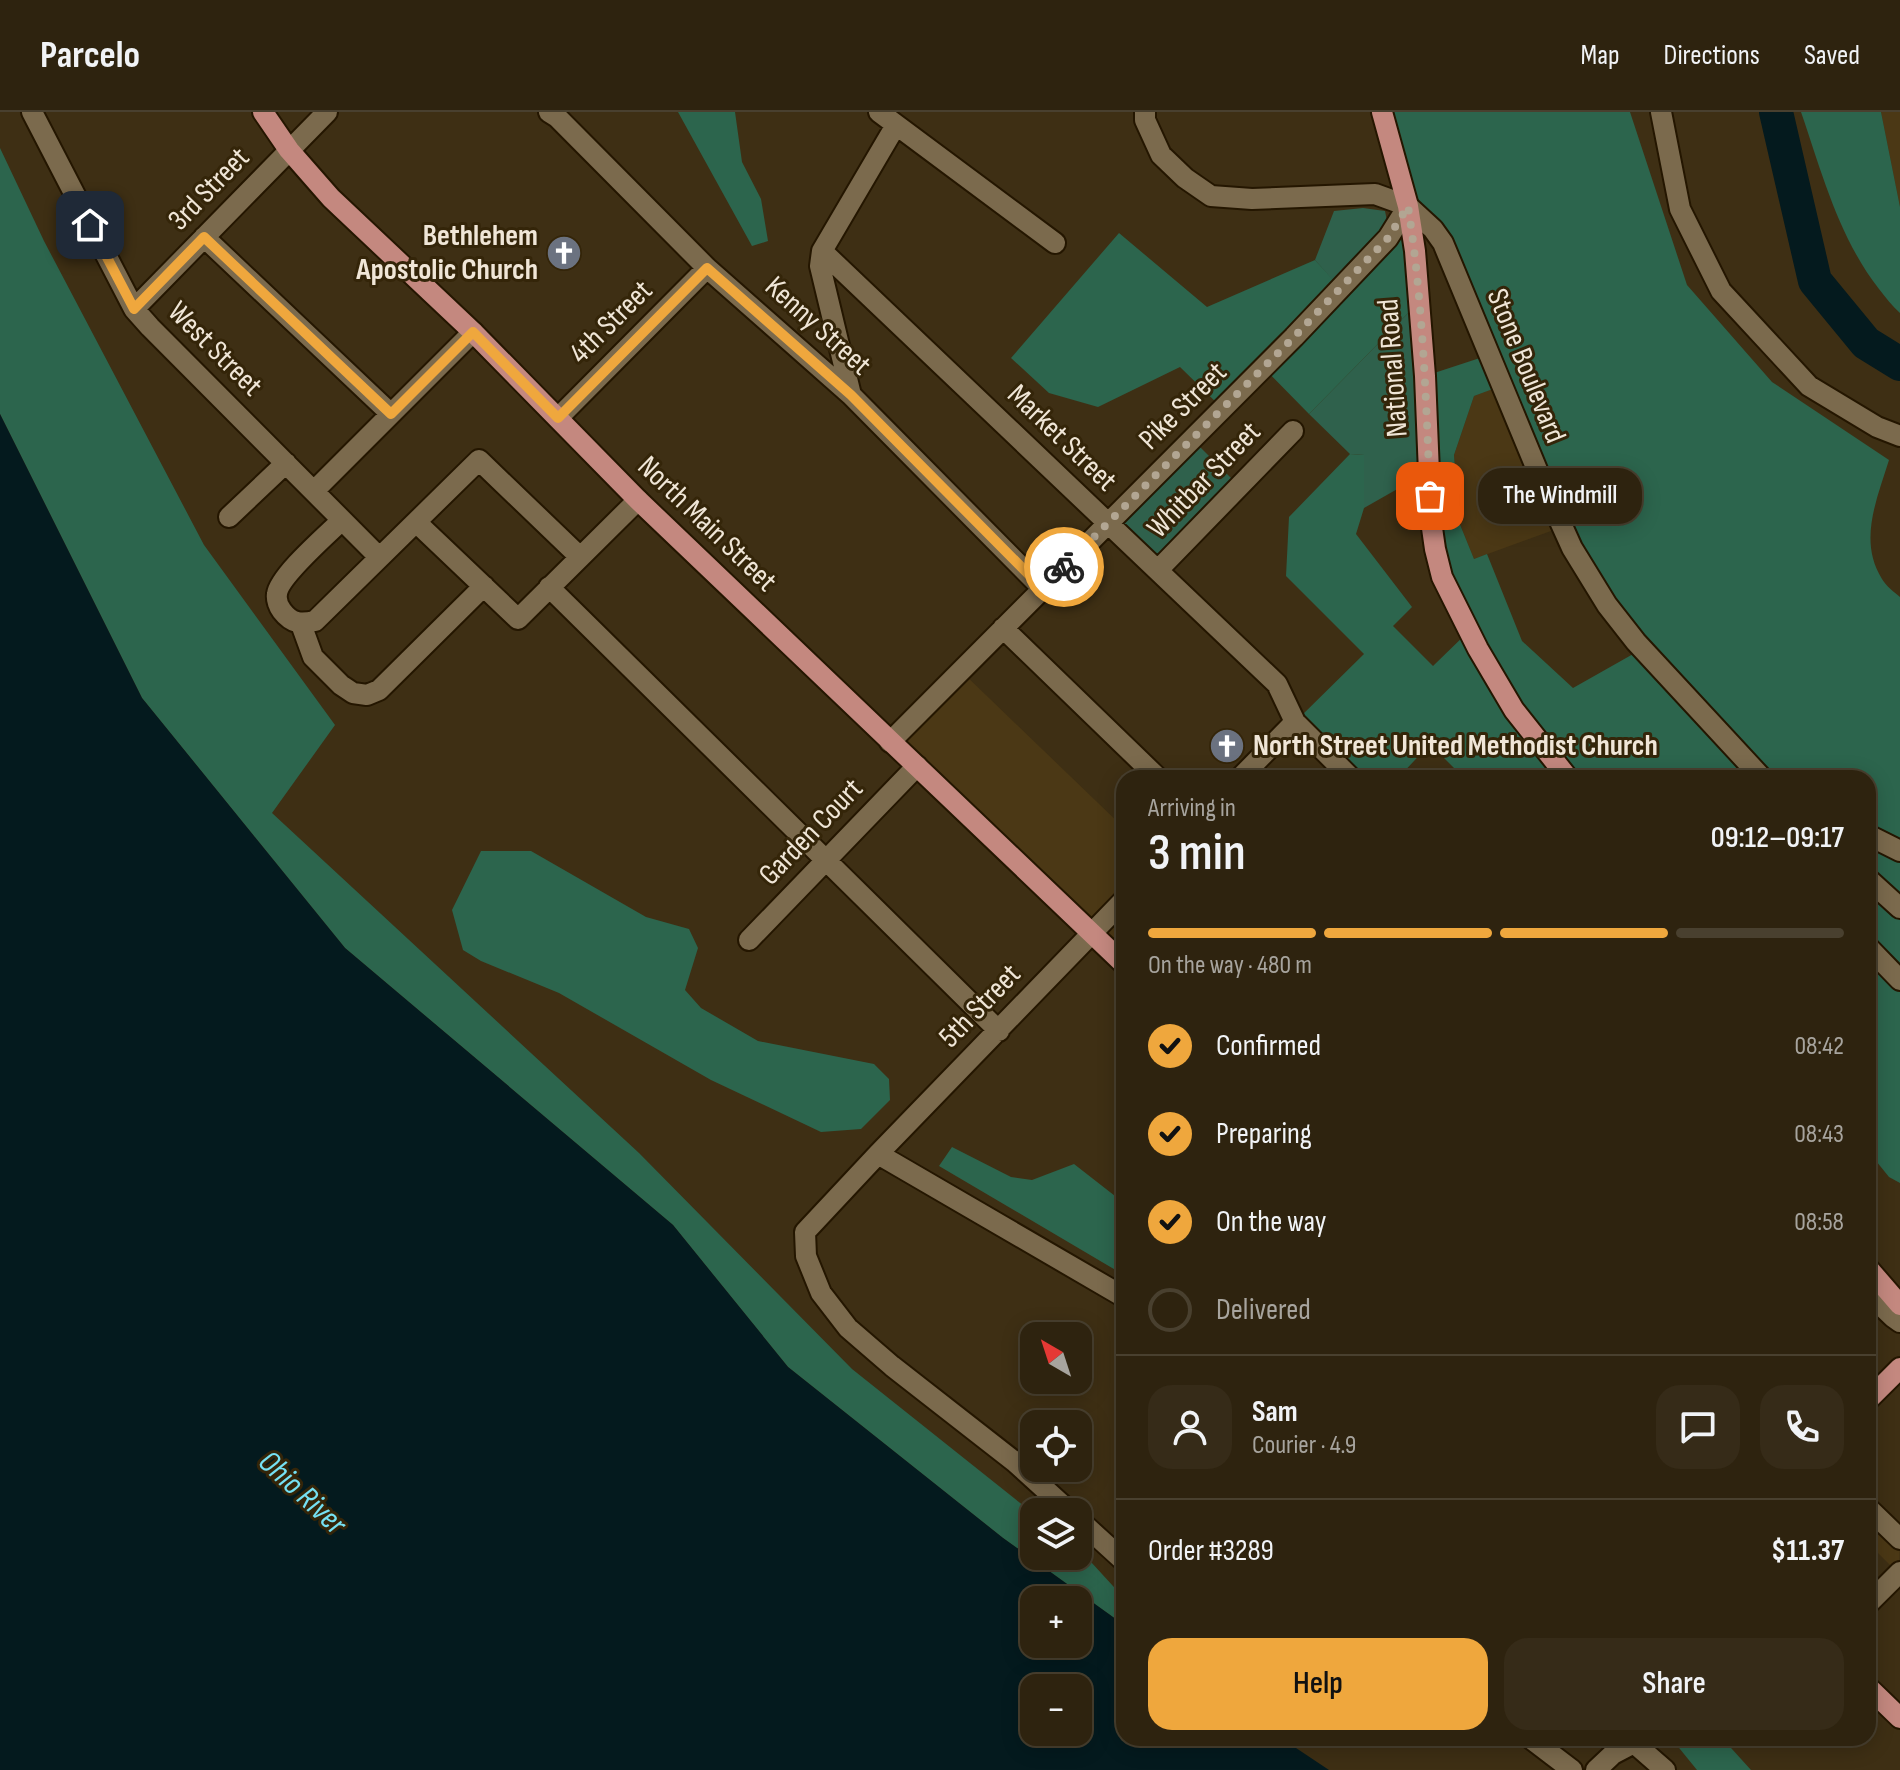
<!DOCTYPE html>
<meta charset="utf-8">
<style>
:root{--surface:#2e230f;--page:#362b18;--text:#f1f3f6;--muted:#a7a49e;--line:#49402f;--accent:#efa73d}
body{margin:0;font-family:"Sofia Sans Condensed",sans-serif;background:var(--page);color:var(--text);height:100vh;display:flex;flex-direction:column;font-size:30px;white-space:nowrap}
*{box-sizing:border-box;margin:0}
p{font-size:26px;color:var(--muted)}
.icon{flex:none;width:44px;height:44px;fill:none;stroke:currentColor;stroke-width:2;stroke-linecap:round;stroke-linejoin:round}
.map{position:relative;flex:1;overflow:hidden}
.sheet{position:absolute;left:1116px;top:658px;width:760px;height:976px;display:flex;flex-direction:column;background:var(--surface);border-radius:24px;box-shadow:0 4px 20px #0003,0 0 0 2px var(--line)}
.sheet>*{flex:none}
.needle{width:52px;rotate:321deg}
.tools{position:absolute;left:1020px;top:1210px;display:grid;gap:16px}
.tools a{display:grid;place-items:center;width:72px;height:72px;border-radius:16px;background:var(--surface);box-shadow:0 4px 20px #0003,0 0 0 2px var(--line);font-size:40px}
.pin{position:absolute;display:grid;place-items:center;width:68px;height:68px;color:#fff;margin:-34px;border-radius:16px;box-shadow:0 4px 12px #0006}
.courier{position:absolute;display:grid;place-items:center;width:80px;height:80px;margin:-40px;border:6px solid #efa73d;border-radius:50%;background:#fff;color:#222;box-shadow:0 2px 10px #0007}
.bubble{position:absolute;height:56px;border-radius:24px;background:var(--surface);box-shadow:0 4px 20px #0003,0 0 0 2px var(--line);font-size:26px;font-weight:600;line-height:56px;text-align:center}
.headline em{font-style:normal;font-weight:600}
.headline div{display:flex;flex-direction:column-reverse}
.headline{display:flex;align-items:center;justify-content:space-between;height:136px;padding:0 32px}
h1{font-size:52px;font-weight:600;line-height:60px}
.bar{display:grid;grid-template-columns:repeat(4,1fr);gap:12px 8px;align-content:center;height:96px;padding:0 32px}
.bar i{height:10px;border-radius:6px;background:var(--line)}
.bar .active{background:var(--accent)}
.bar p{grid-column:span 4}
.line{display:flex;align-items:center;gap:20px;padding:0 32px;border-top:2px solid var(--line)}
.line div{flex:1}
.round{display:grid;place-items:center;flex:none;width:84px;height:84px;border-radius:24px;background:var(--page)}
ol{padding:0 32px;list-style:none}
li{display:flex;align-items:center;gap:24px;height:88px}
li p{margin-inline-start:auto}
li .icon{padding:8px;border-radius:50%;background:var(--accent);color:#111;stroke-width:4}
li:last-child{color:var(--muted)}
li i{width:44px;height:44px;border:4px solid var(--line);border-radius:50%}
.cta{display:flex;gap:16px;margin-top:auto;padding:16px 32px}
.cta a{flex:1;height:92px;border-radius:24px;background:var(--accent);color:#111;font-size:32px;font-weight:600;line-height:92px;text-align:center}
.cta a+a{background:var(--page);color:var(--text)}
header{display:flex;align-items:center;gap:48px;box-sizing:border-box;height:112px;padding:0 40px;background:var(--surface);border-bottom:2px solid var(--line)}
header strong{font-size:38px}
nav{display:flex;gap:44px;margin-inline-start:auto;font-size:28px}
.map>svg:first-child{display:block}
</style>
<header>
<strong>Parcelo</strong>
<nav><a>Map</a><a>Directions</a><a>Saved</a></nav>
</header>
<div class="map">
<svg width="1900" height="1658" viewBox="0 0 1900 1658">
<rect width="100%" height="100%" fill="#3e2f14"/>
<path fill="#4b3815" d="M1881,0h19v95z
M1502,273l60,142 -88,32 -15,-37 -5,-67 20,-59z
M961,559l163,157v136l-234,-222z
M1868,1388l32,32 -1,42 -31,-31z"/>
<path fill="#2f614c" d="M1363,96l22,3 3,15 -51,59 -22,-25 19,-49z
M1419,190l10,169 -65,37v-53l-14,-1 -41,-40z
M1193,328l46,46 -81,84 -50,-47z"/>
<path fill="#2c654d" fill-rule="evenodd" d="M678,0h57l7,50 19,37 7,42 -16,5z
M1382,0h248l57,173 85,97 117,78c-12,39 -31,81 -7,119 4,7 12,13 18,18v586l-11,-6 -21,-26v-373h-404l-34,-34 -32,34h-47l-56,-56 69,-68 -78,-78 3,-59 61,-63 14,1v53l-8,26 56,73 -19,19 40,40 36,-35 -27,-54 -17,-201 64,-21 -46,-112 -34,-36 10,95 -110,112 -45,-46 -41,41 -43,-42 -82,40 -49,-14 -38,-35 108,-125 88,74 108,-47 22,24 71,-78zM1501,274l106,219 35,44 -69,39 -51,-47 -35,-87 -13,5 -15,-37 -5,-67 20,-59z
M1801,0h80l19,95v106c-8,-7 -14,-15 -21,-24 -40,-51 -57,-116 -78,-177z
M0,36l44,93 160,304 131,180 -63,88 367,340 213,216 182,145v42h44v-7l2,1 44,48v27l-121,-87 -215,-171 -115,-142 -328,-277 -203,-250 -142,-284z
M481,739h50l115,66 43,12 9,19 -13,42 16,18 57,33 116,23 15,15 1,21 -29,29 -40,3 -110,-52 -152,-87 -78,-32 -18,-11 -11,-40z
M952,1035l59,30 21,3 42,-16 50,39v72l-185,-109z
M1671,1626h51l29,32h-54z"/>
<path fill="#041a1e" fill-rule="evenodd" d="M0,302l142,284 203,250 328,277 115,142 215,171 121,87v113h157l48,32h-1329zM1034,1488h44v44h-44zM1034,1576h44v44h-44z"/>
<g fill="none" stroke-linecap="round" stroke-linejoin="round">
<path stroke="#041a1e" stroke-width="34" d="M1776,0l39,169 51,62 34,21"/>
<g stroke="#241600" stroke-width="24">
<path id="minor" d="M32,0l102,197 16,18 229,230
M549,0l8,5 150,151 144,127 191,193
M879,0l176,131
M1145,0v8l16,35 24,23 26,18 41,3 123,-5 33,12 25,23 10,14 97,234 32,71 35,57 29,37 126,136
M1661,0l19,97 41,82 88,95 68,41 23,9
M204,125l187,177
M822,139l455,433 18,38 56,56
M134,197l193,-197
M851,283l-31,-129 2,-15 74,-126
M558,306l149,-150
M314,379l159,-159
M229,405l57,-54
M342,408c-14,14 -63,56 -65,74 -1,6 2,13 5,17 10,13 19,13 33,10l164,-161 101,97
M416,410l102,97 120,-119
M1158,458l135,-139
M549,475l450,444
M301,512l12,33 28,28 12,8 14,2 12,-5 105,-104
M1003,516l155,150
M890,630l404,-405 94,-99 20,-32
M1240,666l55,-56
M1868,723l32,16
M1868,767l32,29
M749,828l168,-174
M1868,835l32,33
M878,1042l246,143
M1868,1181l25,24 7,5
M1868,1396l32,31
M1070,1400l-55,-50 -123,-96 -44,-38 -27,-35 -15,-37 -1,-24 73,-78 246,-254
M1078,1407l46,42
M1868,1492l32,-32
M1530,1626l42,32
M1596,1658l17,-16 21,-11 31,27"/>
</g>
<g stroke="#241600" stroke-width="24">
<path id="major" d="M263,0l26,38 42,48 142,134 165,168 486,464
M1382,0l26,94 7,45 10,125 6,145 4,28 7,28 36,72 36,61 54,68
M1868,1156l32,37
M1868,1288l32,-32
M1868,1575l32,31"/>
</g>
<use href="#minor" stroke="#7b6a4d" stroke-width="20"/>
<use href="#major" stroke="#c4887f" stroke-width="20"/>
</g>
<g fill="none" stroke-linecap="round" stroke-linejoin="round">
<path stroke="#b2a693" stroke-width="8" stroke-dasharray="0 14.4" d="M1064,455l230,-230 94,-99 20,-32c15,96 18,193 22,290"/>
<path stroke="#efa73d" stroke-width="10" d="M90,113l44,84 70,-72 187,177 82,-82 85,86 149,-150 144,127 191,193 22,-21"/>
</g>
<defs>
<g id="church-disc" transform="scale(1.8)"><circle r="9.5" fill="#6b7280" stroke="#342509"/><path d="M-1.2-6h2.4v3.5h3.3v2.4h-3.3V6h-2.4V-.1h-3.3v-2.4h3.3Z" fill="#fff"/></g>
</defs>
<g fill-rule="evenodd">
<use href="#church-disc" x="564" y="141"/>
<use href="#church-disc" x="1227" y="634"/>
</g>
<g text-anchor="middle" dominant-baseline="central" stroke-width="6" stroke-linejoin="round" paint-order="stroke">
<g font-size="30" fill="#f0e6d7" stroke="#342509">
<text transform="translate(209 77) rotate(-46)">3rd Street</text>
<text transform="translate(611 210) rotate(-45)">4th Street</text>
<text transform="translate(818 214) rotate(42)">Kenny Street</text>
<text transform="translate(215 237) rotate(45)">West Street</text>
<text transform="translate(1526 254) rotate(68)">Stone Boulevard</text>
<text transform="translate(1393 256) rotate(-94)">National Road</text>
<text transform="translate(1183 294) rotate(-45)">Pike Street</text>
<text transform="translate(1062 326) rotate(44)">Market Street</text>
<text transform="translate(1204 368) rotate(-46)">Whitbar Street</text>
<text transform="translate(707 412) rotate(44)">North Main Street</text>
<text transform="translate(811 720) rotate(-46)">Garden Court</text>
<text transform="translate(980 894) rotate(-46)">5th Street</text>
</g>
<g font-size="30" font-weight="bold" fill="#f0e6d7" stroke="#342509" text-anchor="end">
<text x="538" y="124">Bethlehem<tspan x="538" dy="34">Apostolic Church</tspan></text>
<text x="1253" y="634" text-anchor="start">North Street United Methodist Church</text>
</g>
<g font-size="32" font-style="italic" fill="#75e1f3" stroke="#342509">
<text transform="translate(302 1381) rotate(43)">Ohio River</text>
</g>
</g>
</svg>
<div class="tools">
<a><svg class="needle" viewBox="-14 -14 28 28"><path d="M0-13l5 13h-10z" fill="#e53935"/><path d="M0 13l5-13h-10z" fill="#a7a49e"/></svg></a>
<a><svg class="icon" aria-label="locate" viewBox="0 0 24 24"><circle cx="12" cy="12" r="6"/><path d="M12 2v4M12 18v4M2 12h4M18 12h4"/></svg></a>
<a><svg class="icon" aria-label="layers" viewBox="0 0 24 24"><path d="M12 4l9 5-9 5-9-5zM3 14l9 5 9-5"/></svg></a>
<a>+</a>
<a>−</a>
</div>
<div class="pin" style="left:1430px;top:384px;background:#ea580c"><svg class="icon" aria-label="bag" viewBox="0 0 24 24"><path d="M5 8h14l-1 12H6zM9 8a3 3 0 0 1 6 0"/></svg></div>
<div class="pin" style="left:90px;top:113px;background:#1f2937"><svg class="icon" aria-label="home" viewBox="0 0 24 24"><path d="M3 11l9-7 9 7M6 9v11h12V9"/></svg></div>
<div class="courier" style="left:1064px;top:455px"><svg class="icon" aria-label="bike" viewBox="0 0 24 24"><circle cx="6" cy="16" r="4"/><circle cx="18" cy="16" r="4"/><path d="M6 16l4-8h5l3 8M10 8l3 8H6M13 5h3"/></svg></div>
<div class="bubble" style="left:1478px;top:356px;width:164px">The Windmill</div>
<section class="sheet">
<div class="headline"><div><h1>3 min</h1><p>Arriving in</p></div><em>09:12–09:17</em></div>
<div class="bar"><i class="active"></i><i class="active"></i><i class="active"></i><i></i><p>On the way · 480 m</p></div>
<ol>
<li><svg class="icon" aria-label="check" viewBox="0 0 24 24"><path d="M5 12l5 5 9-10"/></svg>Confirmed<p>08:42</p></li>
<li><svg class="icon" aria-label="check" viewBox="0 0 24 24"><path d="M5 12l5 5 9-10"/></svg>Preparing<p>08:43</p></li>
<li><svg class="icon" aria-label="check" viewBox="0 0 24 24"><path d="M5 12l5 5 9-10"/></svg>On the way<p>08:58</p></li>
<li><i></i>Delivered</li>
</ol>
<div class="line" style="height:144px"><a class="round"><svg class="icon" aria-label="person" viewBox="0 0 24 24"><circle cx="12" cy="8" r="4"/><path d="M4 21q1-7 8-7t8 7"/></svg></a><div><b>Sam</b><p>Courier · 4.9</p></div><a class="round"><svg class="icon" aria-label="chat" viewBox="0 0 24 24"><path d="M4 5h16v11H9l-5 4z"/></svg></a><a class="round"><svg class="icon" aria-label="phone" viewBox="0 0 24 24"><path d="M5 4h4l2 5-3 2q2 4 5 5l2-3 5 2v4C11 20 4 13 5 4z"/></svg></a></div>
<div class="line" style="height:104px"><div>Order #3289</div><b>$11.37</b></div>
<div class="cta"><a>Help</a><a>Share</a></div>
</section>
</div>
